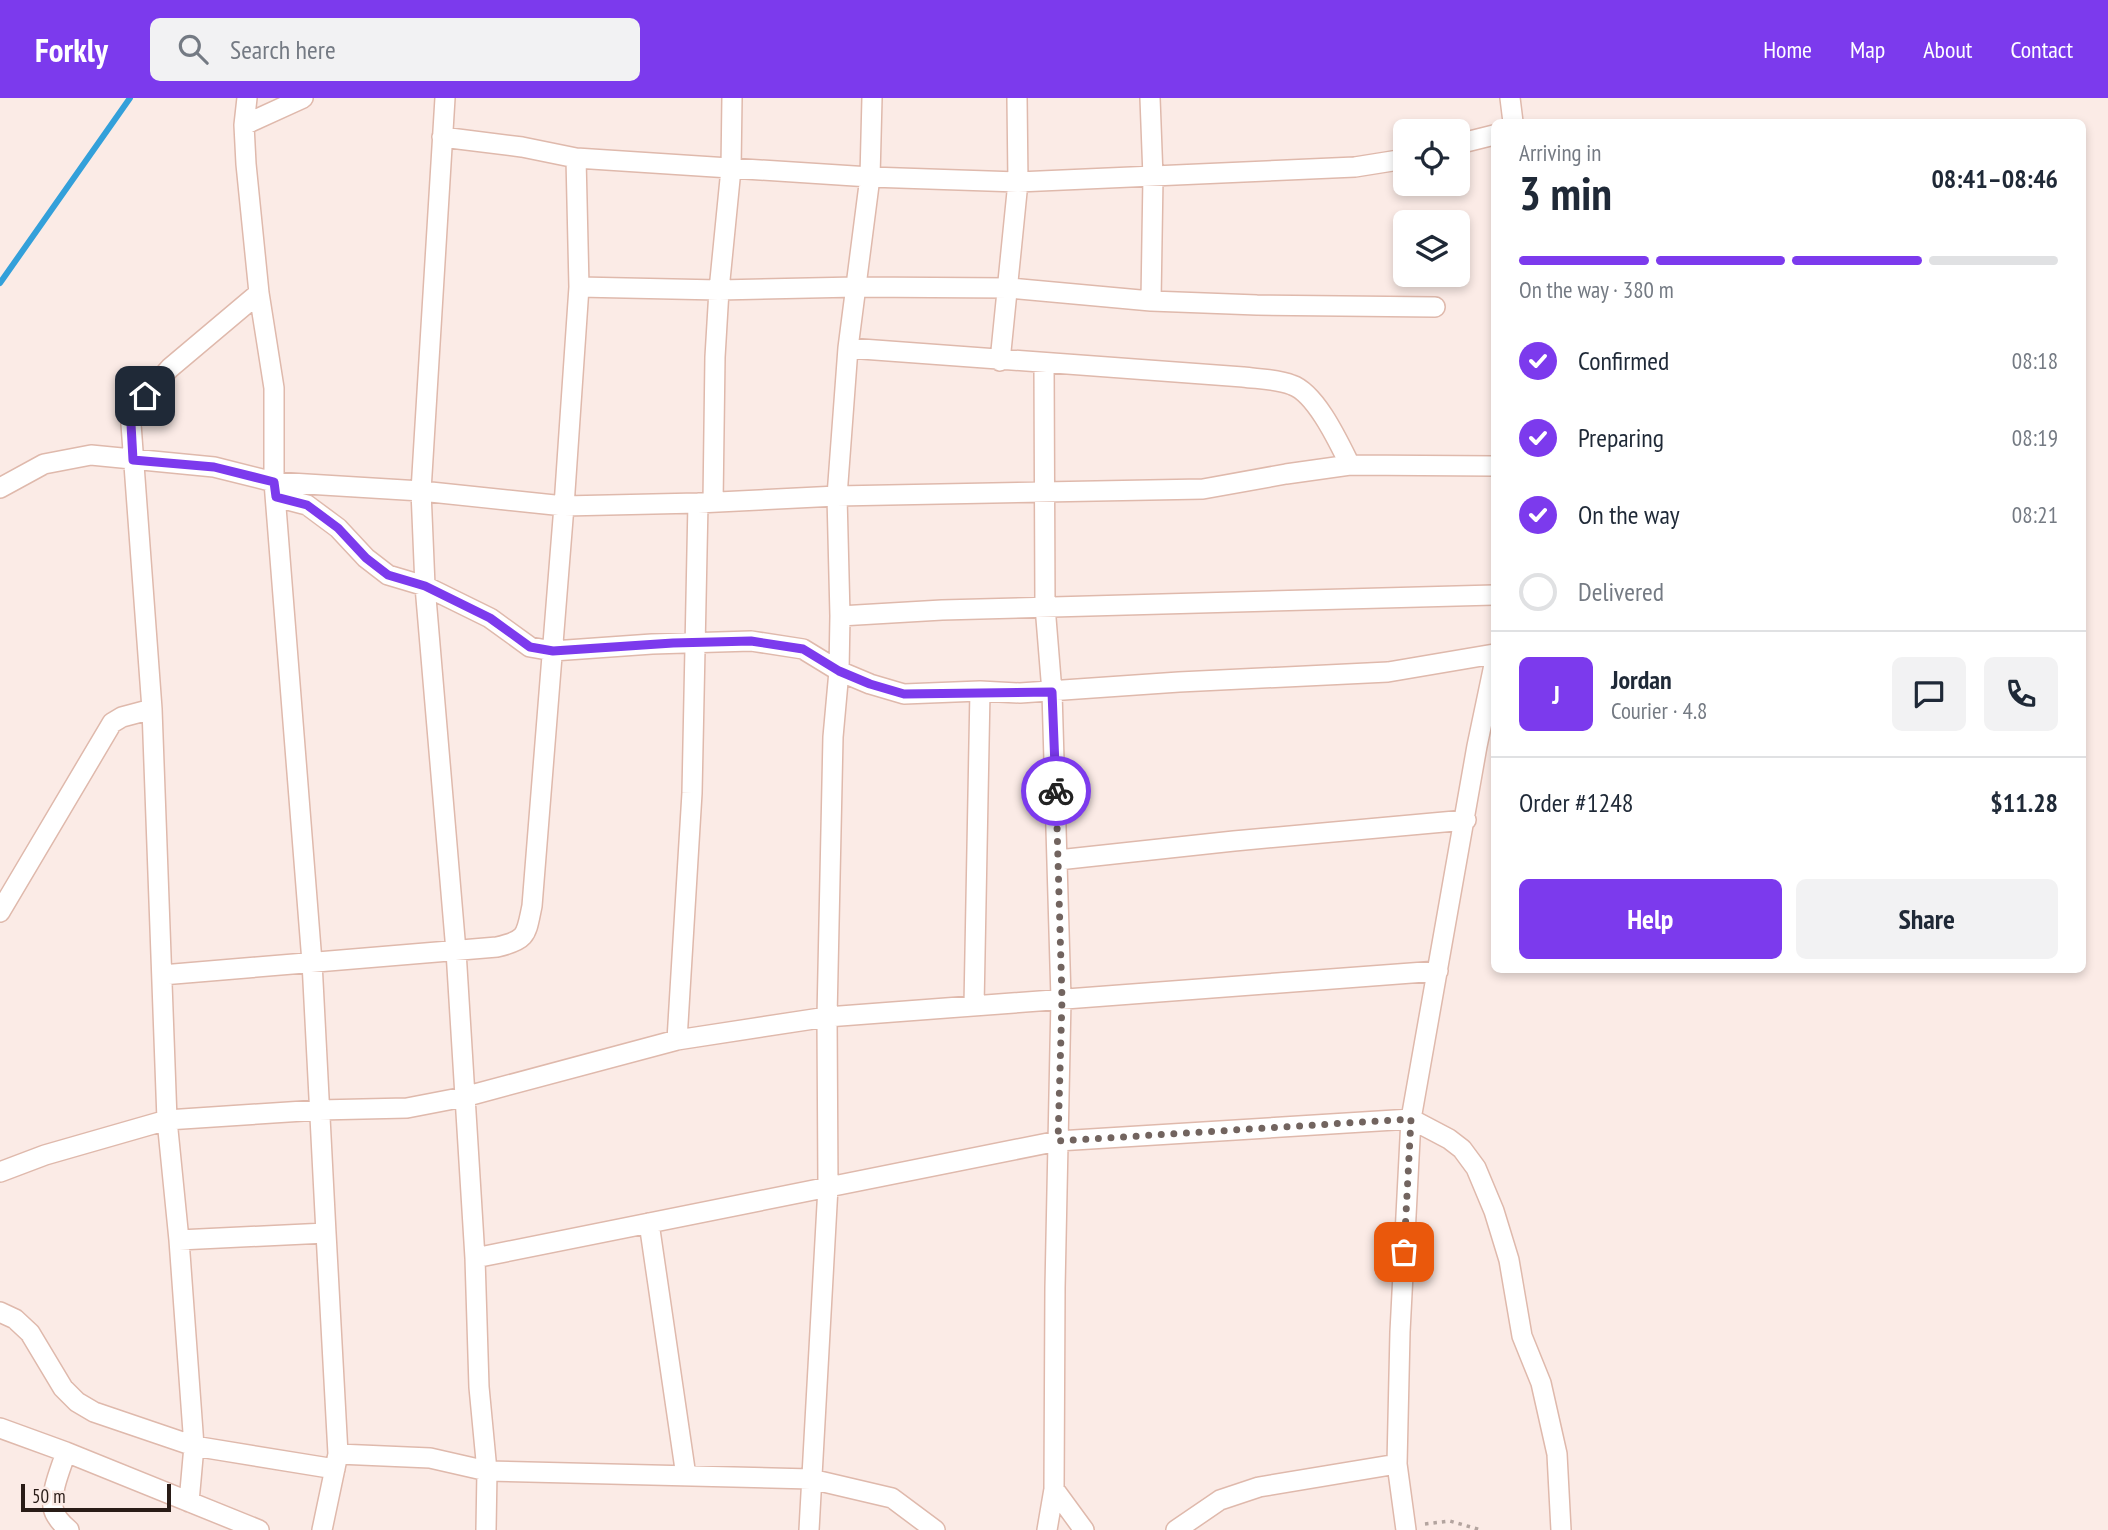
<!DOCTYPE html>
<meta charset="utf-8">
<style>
:root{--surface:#fff;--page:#f2f2f3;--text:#1f2937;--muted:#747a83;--line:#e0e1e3;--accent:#7c3aed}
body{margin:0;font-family:"PT Sans Narrow",sans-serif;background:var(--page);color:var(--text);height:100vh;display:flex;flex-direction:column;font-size:26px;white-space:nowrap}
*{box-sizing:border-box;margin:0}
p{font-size:23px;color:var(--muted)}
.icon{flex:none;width:38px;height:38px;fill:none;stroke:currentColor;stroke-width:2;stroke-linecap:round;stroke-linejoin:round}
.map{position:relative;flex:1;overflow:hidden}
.drawer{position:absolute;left:1491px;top:21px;width:595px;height:854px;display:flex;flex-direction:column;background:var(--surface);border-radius:10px;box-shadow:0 4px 10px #0003}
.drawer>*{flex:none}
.controls{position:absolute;left:1393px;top:21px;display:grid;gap:14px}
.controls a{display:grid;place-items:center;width:77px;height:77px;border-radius:10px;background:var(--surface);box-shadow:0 4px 10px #0003;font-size:35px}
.scale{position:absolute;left:21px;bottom:18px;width:150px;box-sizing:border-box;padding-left:7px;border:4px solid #291c17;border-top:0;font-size:19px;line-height:24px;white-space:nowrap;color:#291c17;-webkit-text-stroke:5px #fbebe6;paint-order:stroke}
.pin{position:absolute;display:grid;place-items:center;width:60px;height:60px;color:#fff;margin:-30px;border-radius:14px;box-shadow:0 4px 10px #0006}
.courier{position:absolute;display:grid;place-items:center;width:70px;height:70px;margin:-35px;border:5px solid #7c3aed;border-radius:50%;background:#fff;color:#222;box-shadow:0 2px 9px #0007}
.head em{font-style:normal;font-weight:800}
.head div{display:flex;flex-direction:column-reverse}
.head{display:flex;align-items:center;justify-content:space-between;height:119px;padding:0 28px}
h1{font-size:46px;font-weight:800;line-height:52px}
.bar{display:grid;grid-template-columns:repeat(4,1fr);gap:10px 7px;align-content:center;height:84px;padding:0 28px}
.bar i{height:9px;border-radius:5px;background:var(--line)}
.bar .current{background:var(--accent)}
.bar p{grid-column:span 4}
.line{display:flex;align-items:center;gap:18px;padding:0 28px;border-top:2px solid var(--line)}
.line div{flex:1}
.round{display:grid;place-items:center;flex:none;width:74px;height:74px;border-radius:10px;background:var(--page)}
ol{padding:0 28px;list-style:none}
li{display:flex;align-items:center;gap:21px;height:77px}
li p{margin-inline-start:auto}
li .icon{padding:7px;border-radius:50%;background:var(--accent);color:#fff;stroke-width:4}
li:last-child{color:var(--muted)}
li i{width:38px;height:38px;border:4px solid var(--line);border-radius:50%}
.cta{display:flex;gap:14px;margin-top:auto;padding:14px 28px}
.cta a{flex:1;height:80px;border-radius:10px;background:var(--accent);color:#fff;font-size:28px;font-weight:800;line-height:80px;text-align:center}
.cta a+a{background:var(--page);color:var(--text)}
header{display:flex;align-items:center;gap:42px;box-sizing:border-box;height:98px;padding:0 35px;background:var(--accent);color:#fff}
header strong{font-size:33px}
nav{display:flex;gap:38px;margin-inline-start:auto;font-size:24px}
.search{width:490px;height:63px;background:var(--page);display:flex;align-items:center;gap:18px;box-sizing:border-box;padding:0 24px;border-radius:10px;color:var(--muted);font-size:26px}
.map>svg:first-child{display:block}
</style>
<header>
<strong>Forkly</strong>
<div class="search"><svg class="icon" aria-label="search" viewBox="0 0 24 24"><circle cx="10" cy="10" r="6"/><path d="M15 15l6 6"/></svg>Search here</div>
<nav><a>Home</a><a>Map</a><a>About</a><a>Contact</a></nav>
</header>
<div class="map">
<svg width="2108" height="1432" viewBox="0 0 2108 1432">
<rect width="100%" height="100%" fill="#fbebe6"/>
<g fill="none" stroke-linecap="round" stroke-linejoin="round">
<path stroke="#33a0da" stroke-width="6" d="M0,185l130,-185"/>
<g stroke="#dfb9ac" stroke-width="22">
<path id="street" d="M247,0l-3,27 2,39 13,129 15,95v94l38,480 14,271 12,221 -16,76
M445,0l-24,393 4,95 31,365 19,307 4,129 8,84 -1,59
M1150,0l3,79 -2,124
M1510,0l3,24
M244,27l59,-27
M442,39l80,10 54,11 294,19 148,5 337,-15 50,-8
M1458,46l36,-9
M579,189l140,3 137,-3 153,1 142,13 106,4 178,2
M848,250l395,29c15,2 35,2 49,8 24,8 47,58 58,80
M1000,263l18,-179 -1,-84
M1044,266l1,242 7,86 9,307 -6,289 -1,201 30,41
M0,390l44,-24 47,-9 123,12 60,15 147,9 143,15 134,-3 139,-7 366,-7 83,-15 64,-9 144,1
M276,399l31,8 31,23 28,30 22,17 37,11 65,32 40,29 23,4 99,-7 99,-3 52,8 36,22 31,13 34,10 76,-3 40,2 159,-11 209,-10 106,-18
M713,404l2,-145 4,-67 12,-121 1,-71
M840,518l102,-6 552,-15
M1058,762l176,-19 232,-21
M0,814l112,-189 10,-6 30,-8
M162,877l335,-28c31,-7 29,-13 35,-41l32,-400 15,-219 -3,-129
M974,908l6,-315
M677,942l15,-247 6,-290
M0,1074l45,-17 122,-35 152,-10 88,-2 57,-11 213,-57 150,-23 611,-46
M649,1125l37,253
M179,1142l147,-7
M475,1160l583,-117 353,-22 38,20 13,10 14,19 18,43 15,49 13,76 19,47 16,71 4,76
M0,1214l15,7 15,14 33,55 14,14 17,10 100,34 141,23
M0,1330l66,24 193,78
M66,1354c-5,16 -15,38 -13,55 1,9 9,17 16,23
M338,1356l92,4 57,13 324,8 81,19 43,32
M189,1404l5,-56 -15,-206 -12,-120 -15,-411 -21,-285 14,-28 25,-28 89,-75
M809,1432l19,-343 -1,-170 6,-280 6,-66 1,-55 -3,-120 11,-148 22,-171 2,-79
M1047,1432l7,-41
M1176,1432l44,-30 39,-13 138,-23
M1406,1432l-9,-66 3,-132 11,-213 66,-373 17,-81"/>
</g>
<path stroke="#b3a49f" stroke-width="3.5" stroke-dasharray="3.5 5" stroke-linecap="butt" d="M1425,1426l25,-3 31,9"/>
<use href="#street" stroke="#fff" stroke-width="19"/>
</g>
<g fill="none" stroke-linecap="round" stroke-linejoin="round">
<path stroke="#72645f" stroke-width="7" stroke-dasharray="0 12.6" d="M1056,693l6,208 -4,142 353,-22 -7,133"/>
<path stroke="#7c3aed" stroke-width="9" d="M145,298l-14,28 2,36 81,7 60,15 2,15 31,8 31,23 28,30 22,17 37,11 65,32 40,29 23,4 120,-8 78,-2 52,8 36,22 31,13 34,10 148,-2 4,99"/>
</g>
</svg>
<div class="controls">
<a><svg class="icon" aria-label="locate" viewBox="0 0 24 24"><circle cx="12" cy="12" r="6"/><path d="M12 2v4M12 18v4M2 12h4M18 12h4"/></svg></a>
<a><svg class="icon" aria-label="layers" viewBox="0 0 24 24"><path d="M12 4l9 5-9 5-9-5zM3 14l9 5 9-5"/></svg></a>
</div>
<div class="scale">50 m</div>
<div class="pin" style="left:1404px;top:1154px;background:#ea580c"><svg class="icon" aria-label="bag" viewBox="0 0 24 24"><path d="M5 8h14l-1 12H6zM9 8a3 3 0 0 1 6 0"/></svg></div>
<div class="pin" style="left:145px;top:298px;background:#1f2937"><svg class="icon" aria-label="home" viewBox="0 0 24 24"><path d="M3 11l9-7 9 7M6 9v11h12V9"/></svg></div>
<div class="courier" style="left:1056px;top:693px"><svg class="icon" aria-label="bike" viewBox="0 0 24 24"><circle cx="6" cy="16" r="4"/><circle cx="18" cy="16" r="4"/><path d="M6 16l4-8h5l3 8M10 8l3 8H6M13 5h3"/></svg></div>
<section class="drawer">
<div class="head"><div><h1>3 min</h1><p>Arriving in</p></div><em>08:41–08:46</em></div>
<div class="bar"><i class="current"></i><i class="current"></i><i class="current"></i><i></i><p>On the way · 380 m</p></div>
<ol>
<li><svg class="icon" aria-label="check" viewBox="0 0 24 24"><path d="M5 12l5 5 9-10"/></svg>Confirmed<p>08:18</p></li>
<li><svg class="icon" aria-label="check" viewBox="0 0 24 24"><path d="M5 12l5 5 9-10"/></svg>Preparing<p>08:19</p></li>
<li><svg class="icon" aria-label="check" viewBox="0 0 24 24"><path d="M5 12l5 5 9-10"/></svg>On the way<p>08:21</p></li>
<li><i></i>Delivered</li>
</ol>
<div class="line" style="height:126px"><b class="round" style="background:var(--accent);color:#fff">J</b><div><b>Jordan</b><p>Courier · 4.8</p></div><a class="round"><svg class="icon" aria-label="chat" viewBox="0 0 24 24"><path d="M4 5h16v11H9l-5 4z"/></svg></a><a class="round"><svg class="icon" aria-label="phone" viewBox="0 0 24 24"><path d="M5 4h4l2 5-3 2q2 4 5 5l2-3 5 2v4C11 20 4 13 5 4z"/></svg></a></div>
<div class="line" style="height:91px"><div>Order #1248</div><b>$11.28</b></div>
<div class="cta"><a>Help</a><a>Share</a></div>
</section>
</div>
